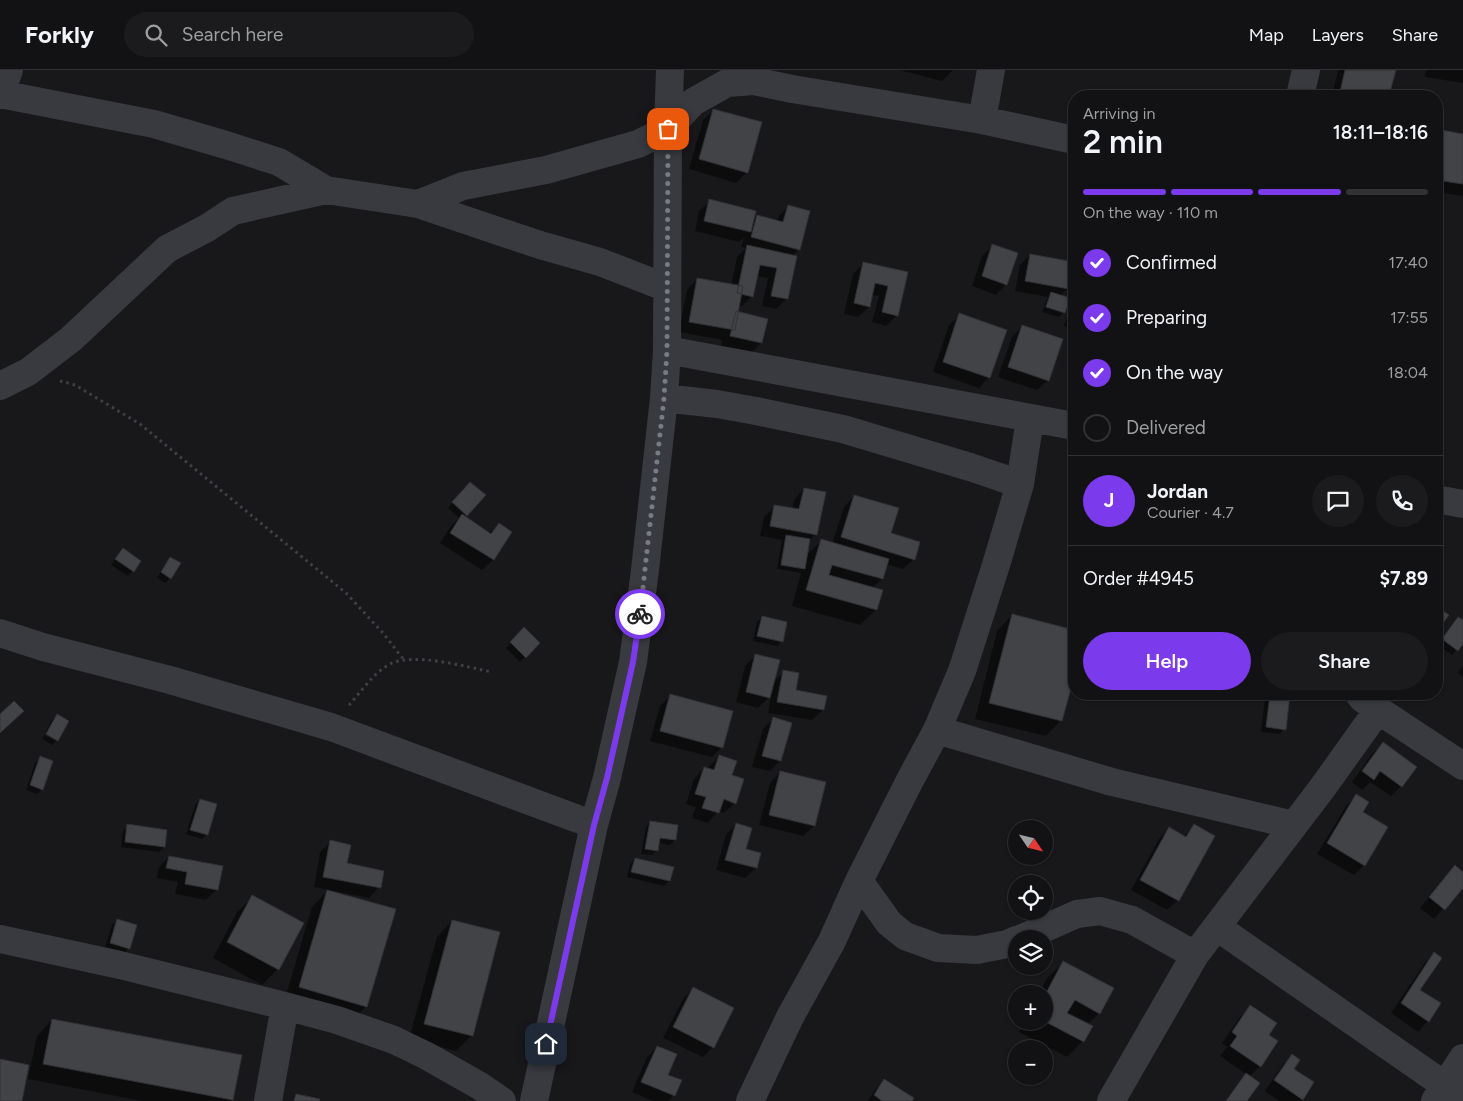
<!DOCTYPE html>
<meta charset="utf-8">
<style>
:root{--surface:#121214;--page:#1b1b1d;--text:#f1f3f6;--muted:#9c9ea0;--line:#313234;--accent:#7c3aed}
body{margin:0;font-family:Figtree,sans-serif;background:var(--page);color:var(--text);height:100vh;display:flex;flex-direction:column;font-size:19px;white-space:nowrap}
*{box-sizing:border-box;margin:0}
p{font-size:16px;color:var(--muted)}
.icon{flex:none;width:28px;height:28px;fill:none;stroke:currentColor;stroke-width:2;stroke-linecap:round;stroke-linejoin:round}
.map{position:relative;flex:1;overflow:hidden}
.side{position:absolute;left:1068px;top:20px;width:375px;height:610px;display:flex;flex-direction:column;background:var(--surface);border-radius:20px;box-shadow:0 1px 4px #0004,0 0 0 1px var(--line)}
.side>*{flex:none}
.needle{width:32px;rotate:125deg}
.fabs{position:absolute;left:1008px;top:750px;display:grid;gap:10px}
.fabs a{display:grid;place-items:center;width:45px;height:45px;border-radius:50%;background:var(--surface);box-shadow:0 1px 4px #0004,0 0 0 1px var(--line);font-size:25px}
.pin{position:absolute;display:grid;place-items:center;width:42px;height:42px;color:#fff;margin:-21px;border-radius:10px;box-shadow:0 2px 8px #0006}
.courier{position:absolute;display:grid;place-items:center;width:50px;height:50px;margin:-25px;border:4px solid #7c3aed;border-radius:50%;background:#fff;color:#222;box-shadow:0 1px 6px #0007}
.summary em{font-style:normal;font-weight:600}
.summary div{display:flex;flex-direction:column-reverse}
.summary{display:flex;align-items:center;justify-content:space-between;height:85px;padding:0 15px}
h1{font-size:32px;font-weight:600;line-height:38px}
.bar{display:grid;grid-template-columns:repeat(4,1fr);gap:8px 5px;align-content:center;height:60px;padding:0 15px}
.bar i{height:6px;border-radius:4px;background:var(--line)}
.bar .on{background:var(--accent)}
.bar p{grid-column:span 4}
.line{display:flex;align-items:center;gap:12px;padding:0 15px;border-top:1px solid var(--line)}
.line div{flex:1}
.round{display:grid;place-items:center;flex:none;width:52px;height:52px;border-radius:26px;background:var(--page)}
ol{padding:0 15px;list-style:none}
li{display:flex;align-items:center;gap:15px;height:55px}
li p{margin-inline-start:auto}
li .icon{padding:5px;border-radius:50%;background:var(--accent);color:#fff;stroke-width:4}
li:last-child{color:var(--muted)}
li i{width:28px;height:28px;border:2px solid var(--line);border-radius:50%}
.cta{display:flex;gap:10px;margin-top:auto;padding:10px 15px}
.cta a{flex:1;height:58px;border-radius:30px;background:var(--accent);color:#fff;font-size:20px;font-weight:600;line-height:58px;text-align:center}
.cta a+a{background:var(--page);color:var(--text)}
header{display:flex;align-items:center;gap:30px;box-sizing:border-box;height:70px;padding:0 25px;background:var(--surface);border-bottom:1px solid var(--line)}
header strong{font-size:24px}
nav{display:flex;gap:28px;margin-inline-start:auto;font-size:18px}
.search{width:350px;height:45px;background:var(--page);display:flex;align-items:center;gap:12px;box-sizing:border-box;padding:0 18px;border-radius:28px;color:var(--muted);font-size:19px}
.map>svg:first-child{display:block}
</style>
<header>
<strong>Forkly</strong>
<div class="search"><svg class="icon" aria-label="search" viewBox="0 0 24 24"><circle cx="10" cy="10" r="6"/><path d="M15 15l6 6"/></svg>Search here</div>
<nav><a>Map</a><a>Layers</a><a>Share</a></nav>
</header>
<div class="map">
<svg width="1463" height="1031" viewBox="0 0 1463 1031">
<rect width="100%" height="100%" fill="#18181a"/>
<path fill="#0007" d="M899,0h54l-11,11z
M1338,0h57l-7,26h-56z
M1426,0h37v13l-38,-6z
M714,40l33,62 -11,11 -47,-14 14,-49z
M1436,61l27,4v61l-27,-4z
M710,131l42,21 5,-6 20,5 1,-4 10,-10 11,42 -7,7 -5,42 -11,11 -14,-3 6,-28 -12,-2 -4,20 -10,10h-4l-1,7 24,30 -10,10 -30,-7 1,-6 -43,-8 8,-42 10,-11 34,6 6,-28 9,-9 -5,-1 3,-10 -5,5 -44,-11 4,-20z
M993,175l13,39 -10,11 -24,-9 10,-30z
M1030,185l38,33 -8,8 4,16 -5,5 -17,-5 6,-15 -33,-6 5,-26z
M864,193l42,10 -9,42 -11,11 -14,-4 7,-26 -8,-1 -2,12 -11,10 -14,-3 9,-40z
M1074,235v24l-10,-3 7,-18z
M960,245l29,62 -10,11 -46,-16 16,-47z
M1023,256l25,54 -11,10 -39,-13 14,-40z
M465,418l19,7 -20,23 25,16 10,-10 11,8 -17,28 -11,10 -42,-27 11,-17 8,-8 -11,-10z
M804,419l12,45 -8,8 -2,14 15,-15 11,3 12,-37 10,-11 60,63 -11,10 -17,-5 -4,15 -10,9 4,22 -16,15 -68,-19 9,-33 -24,-4 5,-29 -22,-4 4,-19 11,-11 17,3 2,-9z
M118,485l22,7 -12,14 -17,-11z
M171,488l-1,20 -5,5 -8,-5 9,-15z
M1012,545l49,105 -15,16 -71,-17 22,-88z
M762,547l20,24 -5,5 -24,-5 4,-19z
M1458,548l5,4v20l-11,13 -14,-10z
M524,559l14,14 -18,19 -14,-14z
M756,585l17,27 11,-10 10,19 31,6 -2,13 -11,10 -44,-7 3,-17 -13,12 -22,-6 9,-36z
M1463,596v11l-5,-5z
M1270,624l19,1 -5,34 -4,5 -19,-2 4,-34z
M670,626l52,51 -10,10 -62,-16 10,-35z
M57,645v24l-12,-6 7,-13z
M773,649l17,5 -10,37 -10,10 -18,-4 11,-38z
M44,665l12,6 -4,4 -10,-6z
M1383,674l18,42 -10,10 -21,-14 -8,8 -10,-8 20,-28z
M719,686l11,20 5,27 -11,10 -6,-2 -10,12 -16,-5 4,-11 -10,-3 8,-25 10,-11 4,2 1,-3z
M40,688l2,31 -5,5 -11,-4 9,-27z
M780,702l45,11 -11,43 -11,10 -44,-11 11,-42z
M1356,726l5,17 3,52 -10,10 -37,-21 29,-48z
M200,730l7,34 -5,5 -16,-5 9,-29z
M651,752l24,18 -5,5 -12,-2 -1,7 -5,5 -11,-1 5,-27z
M736,754l9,26 14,3 -3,15 -11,10 -29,-8 10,-35z
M128,756l36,21 -5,5 -38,-5 2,-16z
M1194,756l-16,74 -11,10 -36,-20 28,-51 10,-10 14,8z
M331,772l15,22 33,23 -10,11 -35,-7v2l32,113 -15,16 -67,-20 28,-95 16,-17 -14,-3 6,-35z
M169,787l48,32 -11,11 -31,-6 3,-12 -21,-4 2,-11z
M635,789l34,22 -5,5 -37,-9 3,-13z
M1463,803v13l-29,33 -14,-11 25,-31z
M253,827l25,72 -16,16 -49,-27 24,-46z
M117,851l12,27 -5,5 -19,-6 7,-22z
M452,851l19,115 -15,15 -47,-12 28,-102z
M1434,884l-15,36 9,31 -10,11 -27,-19 33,-49z
M1063,893l36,50 -12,12 -4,16 -16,16 -48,-25 5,-11h20v-27h-5l8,-16z
M693,919l20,58 -10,10 -40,-19 20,-39z
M1251,937l16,29 -7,30 -11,11 -3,24h-20l20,-27 -26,-18 7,-9 -5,-4 18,-26z
M52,950l180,80 -2,1h-88l-114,-22 9,-43z
M657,977l17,48 -6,6h-15l-21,-9 15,-35z
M1292,986v13l10,30 -2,2h-21l-14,-10 17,-25z
M884,1011l26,20h-42l6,-10z"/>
<path fill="#424347" stroke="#323236" d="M1345,0h51l-7,26h-50z
M713,39l49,13 -14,51 -49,-14z
M1436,59l27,5v50l-27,-4z
M709,129l47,12 -5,21 -47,-11z
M788,135l22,6 -10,39 -49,-13 6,-22 26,7z
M992,174l26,9 -11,32 -25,-9z
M747,175l50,11 -9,43 -17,-3 6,-28 -17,-3 -7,32 -16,-4z
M1030,184l44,8 -5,27 -44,-8z
M863,192l45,10 -10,44 -16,-4 6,-26 -13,-3 -5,24 -16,-4z
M697,208l46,8 -8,44 -46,-8z
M1051,222l19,6 -5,15 -19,-6z
M736,241l32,8 -6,24 -32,-7z
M959,243l48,17 -17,48 -47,-16z
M1022,255l41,14 -14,42 -41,-14z
M470,412l16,13 -19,21 -15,-14z
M804,418l22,4 -9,43 -47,-9 4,-21 25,4z
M854,425l45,13 -8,25 29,9 -5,18 -74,-23z
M462,444l29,20 8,-11 13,9 -18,28 -44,-27z
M786,465l24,4 -5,30 -24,-4z
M821,469l68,20 -6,20 -51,-14 -3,10 54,15 -6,20 -71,-20z
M123,478l18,13 -7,11 -19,-13z
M170,487l11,6 -10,16 -10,-7z
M1436,536l13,9 -9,12 -4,-3z
M1012,544l62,16v47l-12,44 -73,-18z
M762,546l25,6 -4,20 -26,-6z
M1458,547l5,3v24l-5,7 -16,-12z
M524,557l16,16 -14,15 -16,-16z
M755,584l25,6 -10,38 -24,-6z
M783,600l16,3 -3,17 31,6 -3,14 -47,-8z
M670,624l63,17 -10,37 -63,-17z
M1270,624h20l-4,36 -20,-3z
M14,631l10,10 -24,22v-19z
M57,644l12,7 -11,20 -12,-7z
M773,647l19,6 -11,38 -19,-5z
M1383,672l34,25 -15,20 -22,-16 -6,9 -12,-9z
M719,685l18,6 -5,14 12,4 -8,25 -12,-5 -5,14 -17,-5 4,-11 -11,-3 9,-27 10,3z
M40,686l13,5 -10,29 -13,-5z
M780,701l46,11 -11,44 -46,-11z
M1356,724l13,8 -6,10 25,15 -23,39 -38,-23z
M200,729l17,5 -9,31 -18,-5z
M650,751l28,4 -2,15 -16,-2 -2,13 -13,-2z
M736,753l16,5 -6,21 15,4 -4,15 -32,-8z
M127,754l40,6 -2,17 -40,-5z
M1194,754l21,12 -36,65 -39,-21 29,-53 17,10z
M330,770l21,5 -4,18 37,8 -3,17 -58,-11z
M169,786l54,10 -5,24 -33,-6 2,-12 -21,-4z
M635,788l39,9 -4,14 -39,-9z
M1455,795l8,7v16l-18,22 -16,-13z
M327,820l69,19 -29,98 -68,-20z
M252,825l52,28 -25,47 -52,-28z
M117,849l20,6 -7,24 -20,-6z
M452,850l48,12 -27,104 -49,-12z
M1434,882l8,6 -22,32 21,13 -12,19 -28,-19z
M1063,891l51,27 -14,26 -25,-14 -8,13 26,13 -9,16 -40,-21v-24z
M693,917l41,21 -20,40 -41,-21z
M1250,935l27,18 -8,12 9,6 -17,26 -31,-21 7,-10 -5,-4z
M52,949l190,36 -9,45 -190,-36z
M657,976l20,8 -9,21 14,5 -7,16 -34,-14z
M1292,984l8,6 -6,9 20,13 -11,18 -29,-20z
M0,989l29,6 -7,36h-22z
M1246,1003l14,10 -13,18h-21z
M884,1009l30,19 -2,3h-30l-8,-6z
M296,1024l24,5 -1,2h-25z"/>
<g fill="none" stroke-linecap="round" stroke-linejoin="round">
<path stroke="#3f4146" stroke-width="3" stroke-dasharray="2.5 4" stroke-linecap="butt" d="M60,311l15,4 65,39 206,169 37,40 21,27
M349,635c13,-14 24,-32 41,-41 25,-12 76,3 102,8"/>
<path stroke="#393a3f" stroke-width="28" d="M0,24l154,30 72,21 53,17 47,28 92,14 122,41 60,17 67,26
M0,25l9,-25
M1300,26l6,-26
M982,50l9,-50
M418,134l45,-18 83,-16 92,-26 30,-15 25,-27 34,-19 27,-2 38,8 190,31 92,20
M667,280l407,76
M0,316l28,-14 43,-33 96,-90 40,-21 26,-17 93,-21
M664,328l53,6 39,7 87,18 127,38 50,17
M1436,429l27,5
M0,563l43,14 127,33 161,47 263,98
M1359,624l4,5 15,11 85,56
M937,660l175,52 182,43
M859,811l30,42 16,13 33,12 39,2 30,-6 9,-4
M1217,857l246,171
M0,869l120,26 165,41 52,14 57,20 33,16 53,30 22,15
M1020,869l57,-25 23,-3 32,9 63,35
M268,1031l17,-95
M534,1031l60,-276 13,-47 26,-116 12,-92 19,-172 3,-48 1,-221 2,-59
M750,1031l40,-84 42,-76 27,-60 50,-99 28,-52 25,-59 34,-106 24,-81 10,-65
M1111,1031l84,-146 128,-168 55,-77
M1435,1031l28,-43"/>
</g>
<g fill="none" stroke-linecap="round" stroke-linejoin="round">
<path stroke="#777b82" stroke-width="5" stroke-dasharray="0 9" d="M640,544l24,-216 3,-48 1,-221"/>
<path stroke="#7c3aed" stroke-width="6" d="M546,974l48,-219 13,-47 26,-116 7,-48"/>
</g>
</svg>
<div class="fabs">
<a><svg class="needle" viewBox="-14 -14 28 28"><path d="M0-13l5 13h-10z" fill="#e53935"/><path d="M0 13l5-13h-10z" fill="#9c9ea0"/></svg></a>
<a><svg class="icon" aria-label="locate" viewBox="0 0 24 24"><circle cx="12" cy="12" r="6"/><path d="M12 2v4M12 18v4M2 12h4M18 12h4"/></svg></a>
<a><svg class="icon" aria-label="layers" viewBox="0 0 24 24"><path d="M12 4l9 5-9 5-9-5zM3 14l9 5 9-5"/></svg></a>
<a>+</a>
<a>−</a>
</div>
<div class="pin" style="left:668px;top:59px;background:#ea580c"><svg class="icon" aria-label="bag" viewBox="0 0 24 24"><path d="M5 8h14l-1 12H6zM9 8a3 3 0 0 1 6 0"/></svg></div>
<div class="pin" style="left:546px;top:974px;background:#1f2937"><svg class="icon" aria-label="home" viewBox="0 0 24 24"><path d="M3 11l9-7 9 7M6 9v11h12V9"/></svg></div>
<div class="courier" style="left:640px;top:544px"><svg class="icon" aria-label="bike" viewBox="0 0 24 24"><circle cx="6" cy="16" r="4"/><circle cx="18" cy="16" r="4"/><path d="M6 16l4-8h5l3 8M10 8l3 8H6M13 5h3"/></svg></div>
<section class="side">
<div class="summary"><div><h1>2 min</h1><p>Arriving in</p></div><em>18:11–18:16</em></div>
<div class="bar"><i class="on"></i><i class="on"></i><i class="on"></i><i></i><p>On the way · 110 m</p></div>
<ol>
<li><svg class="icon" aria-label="check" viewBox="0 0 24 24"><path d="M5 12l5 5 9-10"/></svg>Confirmed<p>17:40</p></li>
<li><svg class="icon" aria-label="check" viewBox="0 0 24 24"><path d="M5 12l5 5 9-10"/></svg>Preparing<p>17:55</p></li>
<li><svg class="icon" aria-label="check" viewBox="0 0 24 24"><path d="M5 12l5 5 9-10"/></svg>On the way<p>18:04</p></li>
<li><i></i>Delivered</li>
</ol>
<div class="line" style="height:90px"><b class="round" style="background:var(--accent);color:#fff">J</b><div><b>Jordan</b><p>Courier · 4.7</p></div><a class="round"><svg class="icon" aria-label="chat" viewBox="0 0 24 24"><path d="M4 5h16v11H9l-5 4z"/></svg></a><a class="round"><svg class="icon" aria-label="phone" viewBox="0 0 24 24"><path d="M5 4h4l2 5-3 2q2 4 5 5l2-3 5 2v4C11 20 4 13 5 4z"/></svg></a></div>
<div class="line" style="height:65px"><div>Order #4945</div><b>$7.89</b></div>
<div class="cta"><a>Help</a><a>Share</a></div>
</section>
</div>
